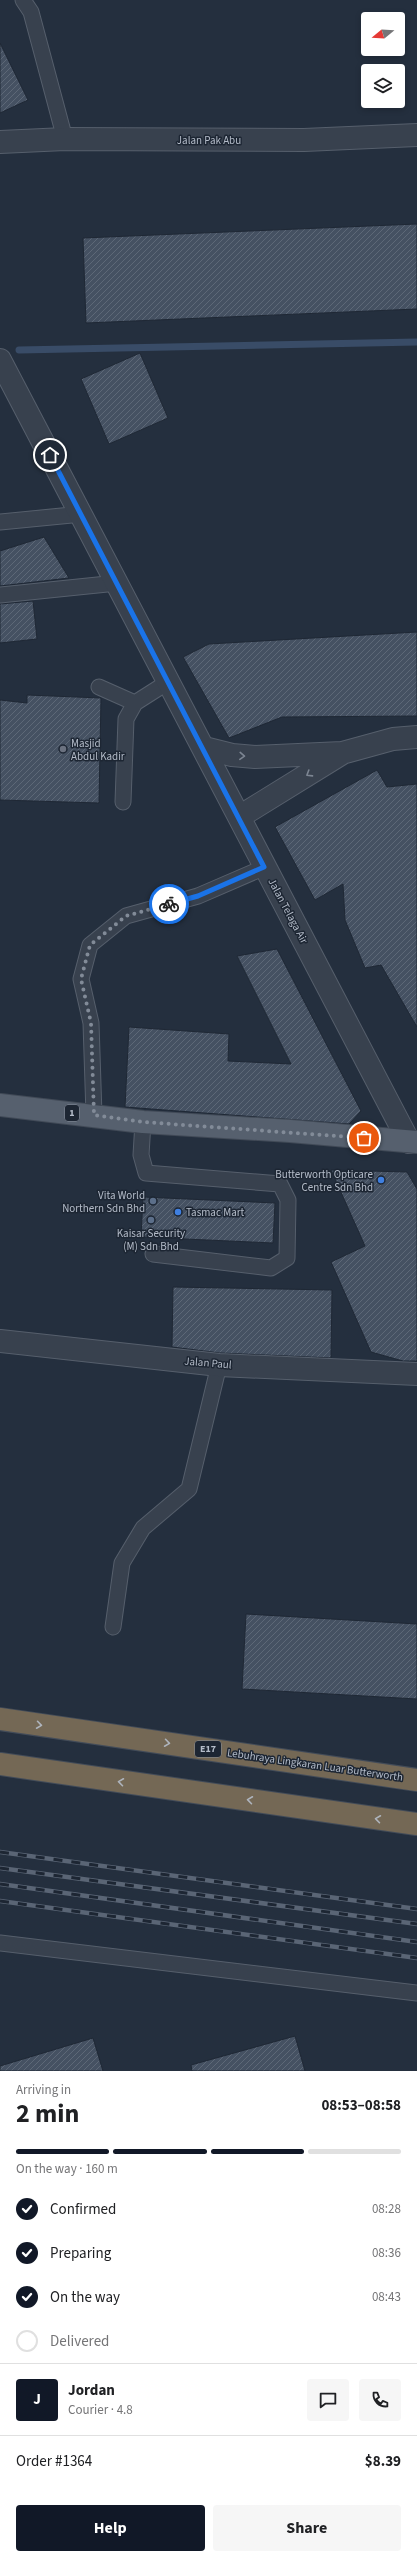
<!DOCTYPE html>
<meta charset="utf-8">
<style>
:root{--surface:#fff;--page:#f6f6f6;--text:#202124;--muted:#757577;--line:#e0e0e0;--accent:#111827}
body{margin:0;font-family:"Source Sans 3",sans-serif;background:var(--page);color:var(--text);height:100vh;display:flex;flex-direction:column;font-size:15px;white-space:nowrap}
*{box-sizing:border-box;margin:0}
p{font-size:13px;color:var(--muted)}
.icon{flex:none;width:22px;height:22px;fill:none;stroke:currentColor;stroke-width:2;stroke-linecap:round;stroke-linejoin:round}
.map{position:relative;height:2071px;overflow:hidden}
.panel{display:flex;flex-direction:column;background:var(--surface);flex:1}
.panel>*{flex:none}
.needle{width:26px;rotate:252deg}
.tools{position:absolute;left:361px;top:12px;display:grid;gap:8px}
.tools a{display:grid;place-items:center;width:44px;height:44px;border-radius:4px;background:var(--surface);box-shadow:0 2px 6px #0003;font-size:20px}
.pin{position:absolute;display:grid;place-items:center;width:34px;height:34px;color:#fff;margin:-17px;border:2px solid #fff;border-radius:50%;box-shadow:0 1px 4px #0007}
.courier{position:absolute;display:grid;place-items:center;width:40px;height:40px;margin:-20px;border:3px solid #1a73e8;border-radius:50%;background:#fff;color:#222;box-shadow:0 1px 5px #0007}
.summary em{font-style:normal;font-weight:700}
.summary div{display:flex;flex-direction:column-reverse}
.summary{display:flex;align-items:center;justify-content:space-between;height:68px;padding:0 16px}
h1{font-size:26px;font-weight:700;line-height:30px}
.bar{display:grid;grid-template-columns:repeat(4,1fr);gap:6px 4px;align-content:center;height:48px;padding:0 16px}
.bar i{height:5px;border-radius:3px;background:var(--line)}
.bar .current{background:var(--accent)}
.bar p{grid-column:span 4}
.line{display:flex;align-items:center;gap:10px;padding:0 16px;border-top:1px solid var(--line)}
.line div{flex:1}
.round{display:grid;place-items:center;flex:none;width:42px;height:42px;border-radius:4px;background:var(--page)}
ol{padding:0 16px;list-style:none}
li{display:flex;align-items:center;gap:12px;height:44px}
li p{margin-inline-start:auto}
li .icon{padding:4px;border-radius:50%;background:var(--accent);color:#fff;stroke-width:4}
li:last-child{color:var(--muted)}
li i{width:22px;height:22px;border:2px solid var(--line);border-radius:50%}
.primary-button{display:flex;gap:8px;margin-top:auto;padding:8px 16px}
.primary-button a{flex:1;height:46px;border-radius:4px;background:var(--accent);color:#fff;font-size:16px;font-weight:700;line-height:46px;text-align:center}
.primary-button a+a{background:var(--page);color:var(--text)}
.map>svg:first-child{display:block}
</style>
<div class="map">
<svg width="417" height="2071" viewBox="0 0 417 2071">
<defs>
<pattern id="building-hatch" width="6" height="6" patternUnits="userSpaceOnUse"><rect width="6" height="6" fill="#455162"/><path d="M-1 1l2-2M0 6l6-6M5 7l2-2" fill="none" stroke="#5d6877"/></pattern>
</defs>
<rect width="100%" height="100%" fill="#242f3e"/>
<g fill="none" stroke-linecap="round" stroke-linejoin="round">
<path stroke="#394c67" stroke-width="7" d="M19,350l398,-8"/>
</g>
<path fill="url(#building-hatch)" stroke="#1f2835" d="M0,43l28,57 -28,13z
M417,224v85l-331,14 -3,-85z
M140,353l28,65 -59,26 -28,-65z
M44,537l25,41 -69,8v-35z
M33,601l4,38 -37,4v-39z
M417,632v84l-135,1 -53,21 -46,-81 26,-13z
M27,695l74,3 -2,105 -99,-3v-100l27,3z
M377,770l10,17 30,-3v243l-36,-62 -16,3 -20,-48 -2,-36 -28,16 -40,-73z
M277,949l84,162 -12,13 -224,-17 4,-80 100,7 -1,27 63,3 -54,-108z
M331,1170l76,2 10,17v172h-14l-32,-9 -40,-90 34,-16z
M143,1197l132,6 -2,40 -132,-6z
M173,1287l159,3 -1,68 -111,-5 -48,-6z
M246,1614l171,10v75l-175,-10z
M295,2036l10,35h-113l-1,-6z
M93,2038l10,33h-103v-5z"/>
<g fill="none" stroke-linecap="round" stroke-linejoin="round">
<g stroke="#565f6c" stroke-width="17">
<path id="service" d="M23,0l8,12 34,127
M0,522l82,-8
M0,595l117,-12
M99,687l36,16
M123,802l3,-83 9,-16 33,-21
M94,1115l-3,-92 -10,-44 9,-34 36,-29 72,-20 67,-29
M143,1122l-2,33 5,18 134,11 8,16 -1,58 -16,10 -118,-14
M113,1627l9,-64 21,-35 46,-39 30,-124
M0,1943l417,50"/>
</g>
<g stroke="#565f6c" stroke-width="24">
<path id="minor" d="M0,142l65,-3 239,1 113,-5
M0,1341l219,24 198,9"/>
</g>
<g stroke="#565f6c" stroke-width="24">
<path id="tertiary" d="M0,360l409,782
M204,748l28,7 23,2 87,-4 51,-14 24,-2
M239,817l102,-63"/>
</g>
<g stroke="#414a57" stroke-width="24">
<path id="primary" d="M0,1105l143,17 147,9 127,11"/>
</g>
<g stroke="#434c59" stroke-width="24">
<path id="motorway" d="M0,1719l417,61
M0,1764l417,60"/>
</g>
<use href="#service" stroke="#38414e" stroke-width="15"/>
<use href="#minor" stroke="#38414e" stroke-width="22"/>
<use href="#tertiary" stroke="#38414e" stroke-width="22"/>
<use href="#primary" stroke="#56606e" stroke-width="22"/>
<use href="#motorway" stroke="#746855" stroke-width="22"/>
<g stroke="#5a6575" stroke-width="4.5">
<path id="rail" d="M0,1852l417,57
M0,1868l417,56
M0,1884l417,58
M0,1901l417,57"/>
</g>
<use href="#rail" stroke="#1d2633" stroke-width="3" stroke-dasharray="9" stroke-linecap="butt"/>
</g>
<defs><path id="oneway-chevron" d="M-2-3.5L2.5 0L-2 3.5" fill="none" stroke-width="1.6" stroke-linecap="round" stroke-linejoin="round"/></defs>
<g stroke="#7c8592">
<use href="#oneway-chevron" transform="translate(242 756) rotate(3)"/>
<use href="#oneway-chevron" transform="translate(309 774) rotate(148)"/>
</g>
<g stroke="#aeb4bd">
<use href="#oneway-chevron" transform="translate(39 1725) rotate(8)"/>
<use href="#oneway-chevron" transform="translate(167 1743) rotate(8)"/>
<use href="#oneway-chevron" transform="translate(121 1782) rotate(-172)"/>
<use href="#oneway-chevron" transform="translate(250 1800) rotate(-172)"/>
<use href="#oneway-chevron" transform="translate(378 1819) rotate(-172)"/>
</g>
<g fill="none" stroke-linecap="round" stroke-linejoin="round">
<path stroke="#828b98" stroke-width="4" stroke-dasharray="0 7.2" d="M169,904l-43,12 -36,29 -9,34 10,44 3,92 49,7 221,16"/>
<path stroke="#1a73e8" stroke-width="5" d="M50,455l214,412 -66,29 -29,8"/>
</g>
<circle fill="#6b7280" stroke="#1d2633" stroke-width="1.5" cx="63" cy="749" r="4"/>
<g fill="#3f7fe0" stroke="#1d2633" stroke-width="1.5">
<circle cx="381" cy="1180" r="4"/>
<circle cx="178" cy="1212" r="4"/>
</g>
<g fill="#5c6f8a" stroke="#1d2633" stroke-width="1.5">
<circle cx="153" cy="1201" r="4"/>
<circle cx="151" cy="1220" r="4"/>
</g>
<g text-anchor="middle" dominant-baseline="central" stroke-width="3" stroke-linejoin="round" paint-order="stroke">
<g fill="#1d2633" stroke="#878f9c" stroke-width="1">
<rect x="65" y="1105" width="14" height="16" rx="3"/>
<rect x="195" y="1741" width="26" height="16" rx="3"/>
</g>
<g font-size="10" font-weight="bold" fill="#b4bcc9">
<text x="72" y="1113">1</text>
<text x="208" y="1749">E17</text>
</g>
<g font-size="11" fill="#b4bcc9" stroke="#1d2633">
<text x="209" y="140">Jalan Pak Abu</text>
<text transform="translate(288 911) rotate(62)">Jalan Telaga Air</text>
<text transform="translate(208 1363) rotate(5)">Jalan Paul</text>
<text transform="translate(315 1765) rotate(8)">Lebuhraya Lingkaran Luar Butterworth</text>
</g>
<g font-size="11" fill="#b4bcc9" stroke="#1d2633" text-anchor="start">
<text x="71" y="743">Masjid<tspan x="71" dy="13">Abdul Kadir</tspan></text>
<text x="373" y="1174" text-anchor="end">Butterworth Opticare<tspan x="373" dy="13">Centre Sdn Bhd</tspan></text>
<text x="145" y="1195" text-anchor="end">Vita World<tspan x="145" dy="13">Northern Sdn Bhd</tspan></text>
<text x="186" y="1212">Tasmac Mart</text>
<text x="151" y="1233" text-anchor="middle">Kaisar Security<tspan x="151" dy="13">(M) Sdn Bhd</tspan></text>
</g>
</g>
</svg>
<div class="tools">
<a><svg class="needle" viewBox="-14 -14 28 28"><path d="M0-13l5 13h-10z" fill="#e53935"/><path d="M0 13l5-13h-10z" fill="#757577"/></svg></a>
<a><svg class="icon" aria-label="layers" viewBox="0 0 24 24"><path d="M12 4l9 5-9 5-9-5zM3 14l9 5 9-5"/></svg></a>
</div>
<div class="pin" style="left:364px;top:1138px;background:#ea580c"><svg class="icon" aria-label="bag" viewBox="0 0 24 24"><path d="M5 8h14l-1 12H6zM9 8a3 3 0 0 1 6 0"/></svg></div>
<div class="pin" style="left:50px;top:455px;background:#1f2937"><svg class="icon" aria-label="home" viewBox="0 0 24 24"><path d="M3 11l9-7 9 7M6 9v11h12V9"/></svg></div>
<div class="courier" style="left:169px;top:904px"><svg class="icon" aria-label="bike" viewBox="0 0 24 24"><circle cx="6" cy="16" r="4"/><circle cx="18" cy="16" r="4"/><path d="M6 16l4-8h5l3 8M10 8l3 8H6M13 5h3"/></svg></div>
</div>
<section class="panel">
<div class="summary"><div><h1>2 min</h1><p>Arriving in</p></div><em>08:53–08:58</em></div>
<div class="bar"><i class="current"></i><i class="current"></i><i class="current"></i><i></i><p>On the way · 160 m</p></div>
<ol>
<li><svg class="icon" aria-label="check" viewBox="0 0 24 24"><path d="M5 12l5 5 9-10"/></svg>Confirmed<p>08:28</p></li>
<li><svg class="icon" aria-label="check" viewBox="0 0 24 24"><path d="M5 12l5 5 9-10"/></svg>Preparing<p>08:36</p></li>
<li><svg class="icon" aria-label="check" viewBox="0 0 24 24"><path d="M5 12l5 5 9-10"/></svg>On the way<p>08:43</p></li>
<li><i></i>Delivered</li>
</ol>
<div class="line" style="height:72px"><b class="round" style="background:var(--accent);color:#fff">J</b><div><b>Jordan</b><p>Courier · 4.8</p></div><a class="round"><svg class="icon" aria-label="chat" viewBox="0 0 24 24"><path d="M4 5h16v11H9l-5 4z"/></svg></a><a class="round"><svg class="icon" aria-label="phone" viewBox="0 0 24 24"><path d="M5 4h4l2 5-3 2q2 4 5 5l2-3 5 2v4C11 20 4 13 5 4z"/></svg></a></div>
<div class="line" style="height:52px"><div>Order #1364</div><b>$8.39</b></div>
<div class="primary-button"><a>Help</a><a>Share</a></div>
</section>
